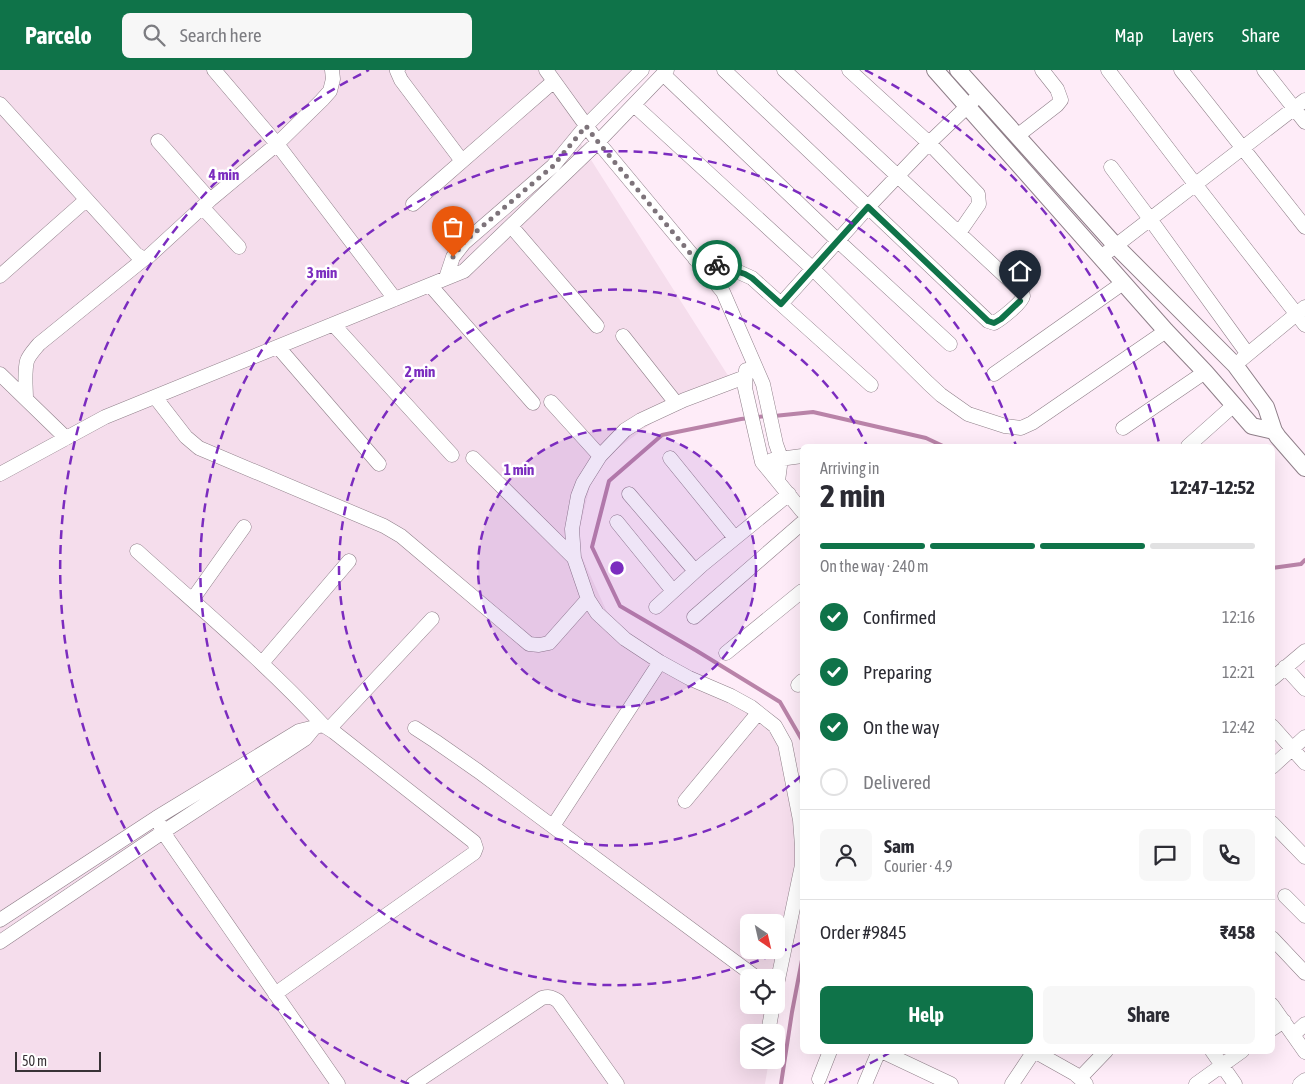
<!DOCTYPE html>
<meta charset="utf-8">
<style>
:root{--surface:#fff;--page:#f7f7f7;--text:#2b2b33;--muted:#7c7c81;--line:#e1e1e2;--accent:#0f7349}
body{margin:0;font-family:"Asap Condensed",sans-serif;background:var(--page);color:var(--text);height:100vh;display:flex;flex-direction:column;font-size:19px;white-space:nowrap}
*{box-sizing:border-box;margin:0}
p{font-size:16px;color:var(--muted)}
.icon{flex:none;width:28px;height:28px;fill:none;stroke:currentColor;stroke-width:2;stroke-linecap:round;stroke-linejoin:round}
.map{position:relative;flex:1;overflow:hidden}
.details{position:absolute;left:800px;top:374px;width:475px;height:610px;display:flex;flex-direction:column;background:var(--surface);border-radius:8px;box-shadow:0 5px 20px #0002}
.details>*{flex:none}
.needle{width:32px;rotate:146deg}
.tools{position:absolute;left:740px;top:844px;display:grid;gap:10px}
.tools a{display:grid;place-items:center;width:45px;height:45px;border-radius:8px;background:var(--surface);box-shadow:0 5px 20px #0002;font-size:25px}
.scale{position:absolute;left:15px;bottom:12px;width:86px;box-sizing:border-box;padding-left:5px;border:2px solid #383236;border-top:0;font-size:14px;line-height:18px;white-space:nowrap;color:#383236;-webkit-text-stroke:4px #fff;paint-order:stroke}
.pin{position:absolute;display:grid;place-items:center;width:42px;height:42px;color:#fff;margin:-51px -21px;border-radius:50% 50% 50% 0;rotate:-45deg;box-shadow:0 0 5px #0007}
.pin .icon{rotate:45deg}
.courier{position:absolute;display:grid;place-items:center;width:50px;height:50px;margin:-25px;border:4px solid #0f7349;border-radius:50%;background:#fff;color:#222;box-shadow:0 1px 6px #0007}
.summary em{font-style:normal;font-weight:700}
.summary div{display:flex;flex-direction:column-reverse}
.summary{display:flex;align-items:center;justify-content:space-between;height:85px;padding:0 20px}
h1{font-size:32px;font-weight:700;line-height:38px}
.bar{display:grid;grid-template-columns:repeat(4,1fr);gap:8px 5px;align-content:center;height:60px;padding:0 20px}
.bar i{height:6px;border-radius:4px;background:var(--line)}
.bar .active{background:var(--accent)}
.bar p{grid-column:span 4}
.line{display:flex;align-items:center;gap:12px;padding:0 20px;border-top:1px solid var(--line)}
.line div{flex:1}
.round{display:grid;place-items:center;flex:none;width:52px;height:52px;border-radius:8px;background:var(--page)}
ol{padding:0 20px;list-style:none}
li{display:flex;align-items:center;gap:15px;height:55px}
li p{margin-inline-start:auto}
li .icon{padding:5px;border-radius:50%;background:var(--accent);color:#fff;stroke-width:4}
li:last-child{color:var(--muted)}
li i{width:28px;height:28px;border:2px solid var(--line);border-radius:50%}
.action{display:flex;gap:10px;margin-top:auto;padding:10px 20px}
.action a{flex:1;height:58px;border-radius:8px;background:var(--accent);color:#fff;font-size:20px;font-weight:700;line-height:58px;text-align:center}
.action a+a{background:var(--page);color:var(--text)}
header{display:flex;align-items:center;gap:30px;box-sizing:border-box;height:70px;padding:0 25px;background:var(--accent);color:#fff}
header strong{font-size:24px}
nav{display:flex;gap:28px;margin-inline-start:auto;font-size:18px}
.search{width:350px;height:45px;background:var(--page);display:flex;align-items:center;gap:12px;box-sizing:border-box;padding:0 18px;border-radius:8px;color:var(--muted);font-size:19px}
.map>svg:first-child{display:block}
</style>
<header>
<strong>Parcelo</strong>
<div class="search"><svg class="icon" aria-label="search" viewBox="0 0 24 24"><circle cx="10" cy="10" r="6"/><path d="M15 15l6 6"/></svg>Search here</div>
<nav><a>Map</a><a>Layers</a><a>Share</a></nav>
</header>
<div class="map">
<svg width="1305" height="1014" viewBox="0 0 1305 1014">
<rect width="100%" height="100%" fill="#feecf8"/>
<path fill="#f5ddec" fill-rule="evenodd" d="M0,0h636l-62,63 160,252 -63,24 -76,56 -19,79 36,79 156,99 29,49 4,95 -27,166h-25v28h20l-4,24h-765zM749,852h27v28h-27zM749,908h27v27h-27z"/>
<g fill="none" stroke-linecap="round" stroke-linejoin="round">
<path stroke="#b983a8" stroke-width="4" d="M767,346l-26,3 -79,16 -53,46 -17,66 28,59 77,45 83,51 22,38
M774,346l39,-4 113,26 17,8
M1272,498l29,-4 4,-4
M781,1014l11,-72 10,-52"/>
<g stroke="#8f7f89" stroke-width="15">
<path id="minor" d="M214,0l63,74 118,155
M398,0l-1,1 4,9 61,81
M546,0l52,72 125,150 40,92 13,60 5,14 -3,23
M724,0l264,251 6,2c7,-4 28,-20 29,-27 0,-1 -1,-3 -1,-4l-238,-222
M849,0l80,73 49,51 1,10 -20,29
M1108,0l87,114 110,141
M1181,0l124,157
M1264,0l41,52
M663,4l174,166 113,104
M0,34l136,150 8,5 4,-2 62,-57 67,-56 45,-44 8,-9 3,-12 -1,-9
M634,35l179,164 115,114 13,12 27,19 37,12 16,2 11,-5 134,-92
M1017,66l40,-31 4,-5 -4,-11 -15,-19
M158,71l52,59
M1111,97l39,52 97,134
M413,134l141,-123
M203,138l36,39
M511,156l86,100
M1101,187l204,-157
M695,189l37,10 20,9 119,107
M0,206l86,-76
M446,208l7,-21 11,-14 89,-77 33,-40 56,-56
M430,215l103,118
M781,234l87,-97 61,-64 45,-43
M333,254l119,131
M623,266l53,67
M278,277l101,117
M1242,289l63,-52
M746,300l-1,18 17,74 40,49
M0,304l66,64
M994,304l129,-91
M745,307l-61,23 -43,20 -16,10 -25,26 -17,27 -5,13 -6,33 2,29 14,41 9,14 28,26 35,23 29,16 42,18 20,11 24,19 10,18 15,76 2,26v19l-26,124
M155,327l31,40 13,11 185,78 17,10 128,108 10,1 10,-2 39,-44
M26,329c0,-11 -2,-26 1,-38 2,-6 8,-12 12,-17l105,-85
M551,332l49,54
M1123,358l82,-56
M1188,376l46,-41
M473,388l101,100
M670,388l65,80
M772,390l30,-4
M0,404l105,-57 359,-146 134,-129 69,-72
M629,424l66,77
M617,452l56,69
M137,481c63,57 129,112 186,174
M192,530l52,-73
M656,537l46,-42 87,-71
M694,547l108,-94
M726,583l76,-62
M262,593l87,-102
M1285,597l20,22
M1272,609l33,-28
M798,615l4,-4
M1272,656l33,37
M330,658l102,-109
M415,658l20,13 43,30 279,207
M1272,697l33,-30
M685,731l73,-88
M1272,753l33,34
M160,755l3,7 175,252
M553,756l107,-164
M1285,826l20,20
M0,850l156,-102 143,-87 24,-6 11,7 140,110 2,6 -2,5 -199,141
M1272,868l33,35
M0,872l163,-110 142,-93 9,-11
M1272,935l33,47
M769,957l4,-22
M1272,959l12,-8
M1293,965l12,-11
M881,981l70,33
M1034,981l41,23 11,10
M1212,981l23,33
M1080,1008l26,-27
M819,1009l11,-28
M413,1014l129,-86c7,-2 10,-1 16,3l59,83
M865,1014l14,-33
M1012,1014l22,-33
M1196,1014l46,-33
M1300,1014l5,-4"/>
</g>
<g stroke="#8f7f89" stroke-width="18">
<path id="major" d="M935,0l231,261 39,41 47,54 22,5
M958,0l158,176 119,119 31,42 8,24 4,6 27,31"/>
</g>
<use href="#minor" stroke="#fff" stroke-width="14"/>
<use href="#major" stroke="#fff" stroke-width="16"/>
</g>
<g fill="none" stroke-linecap="round" stroke-linejoin="round">
<path stroke="#7d737a" stroke-width="5" stroke-dasharray="0 9" d="M453,187l11,-15 89,-76 33,-40 12,16 97,117 22,6"/>
<path stroke="#0f7349" stroke-width="6" d="M717,195l28,9 7,4 29,26 87,-97 120,114 6,2 7,-4 19,-18"/>
</g>
<circle cx="617" cy="498" r="139" fill="#7b2cbf" fill-opacity=".12"/>
<g fill="none" stroke="#7b2cbf" stroke-width="2.5" stroke-dasharray="9 6">
<circle cx="617" cy="498" r="139"/>
<path d="M801 706A278 278 0 1 1 867 376"/>
<path d="M800 873A417 417 0 1 1 1016 376"/>
<path d="M891 982A556 556 0 0 1 825 1014M409 1014A556 556 0 0 1 369 0M865 0A556 556 0 0 1 1159 373"/>
</g>
<circle cx="617" cy="498" r="8" fill="#7b2cbf" stroke="#fff" stroke-width="2.5"/>
<g font-size="15" text-anchor="middle" font-weight="bold" fill="#7b2cbf" stroke="#fff" stroke-width="5" stroke-linejoin="round" paint-order="stroke">
<text x="224" y="110">4 min</text>
<text x="322" y="208">3 min</text>
<text x="420" y="307">2 min</text>
<text x="519" y="405">1 min</text>
</g>
</svg>
<div class="tools">
<a><svg class="needle" viewBox="-14 -14 28 28"><path d="M0-13l5 13h-10z" fill="#e53935"/><path d="M0 13l5-13h-10z" fill="#7c7c81"/></svg></a>
<a><svg class="icon" aria-label="locate" viewBox="0 0 24 24"><circle cx="12" cy="12" r="6"/><path d="M12 2v4M12 18v4M2 12h4M18 12h4"/></svg></a>
<a><svg class="icon" aria-label="layers" viewBox="0 0 24 24"><path d="M12 4l9 5-9 5-9-5zM3 14l9 5 9-5"/></svg></a>
</div>
<div class="scale">50 m</div>
<div class="pin" style="left:453px;top:187px;background:#ea580c"><svg class="icon" aria-label="bag" viewBox="0 0 24 24"><path d="M5 8h14l-1 12H6zM9 8a3 3 0 0 1 6 0"/></svg></div>
<div class="pin" style="left:1020px;top:231px;background:#1f2937"><svg class="icon" aria-label="home" viewBox="0 0 24 24"><path d="M3 11l9-7 9 7M6 9v11h12V9"/></svg></div>
<div class="courier" style="left:717px;top:195px"><svg class="icon" aria-label="bike" viewBox="0 0 24 24"><circle cx="6" cy="16" r="4"/><circle cx="18" cy="16" r="4"/><path d="M6 16l4-8h5l3 8M10 8l3 8H6M13 5h3"/></svg></div>
<section class="details">
<div class="summary"><div><h1>2 min</h1><p>Arriving in</p></div><em>12:47–12:52</em></div>
<div class="bar"><i class="active"></i><i class="active"></i><i class="active"></i><i></i><p>On the way · 240 m</p></div>
<ol>
<li><svg class="icon" aria-label="check" viewBox="0 0 24 24"><path d="M5 12l5 5 9-10"/></svg>Confirmed<p>12:16</p></li>
<li><svg class="icon" aria-label="check" viewBox="0 0 24 24"><path d="M5 12l5 5 9-10"/></svg>Preparing<p>12:21</p></li>
<li><svg class="icon" aria-label="check" viewBox="0 0 24 24"><path d="M5 12l5 5 9-10"/></svg>On the way<p>12:42</p></li>
<li><i></i>Delivered</li>
</ol>
<div class="line" style="height:90px"><a class="round"><svg class="icon" aria-label="person" viewBox="0 0 24 24"><circle cx="12" cy="8" r="4"/><path d="M4 21q1-7 8-7t8 7"/></svg></a><div><b>Sam</b><p>Courier · 4.9</p></div><a class="round"><svg class="icon" aria-label="chat" viewBox="0 0 24 24"><path d="M4 5h16v11H9l-5 4z"/></svg></a><a class="round"><svg class="icon" aria-label="phone" viewBox="0 0 24 24"><path d="M5 4h4l2 5-3 2q2 4 5 5l2-3 5 2v4C11 20 4 13 5 4z"/></svg></a></div>
<div class="line" style="height:65px"><div>Order #9845</div><b>₹458</b></div>
<div class="action"><a>Help</a><a>Share</a></div>
</section>
</div>
